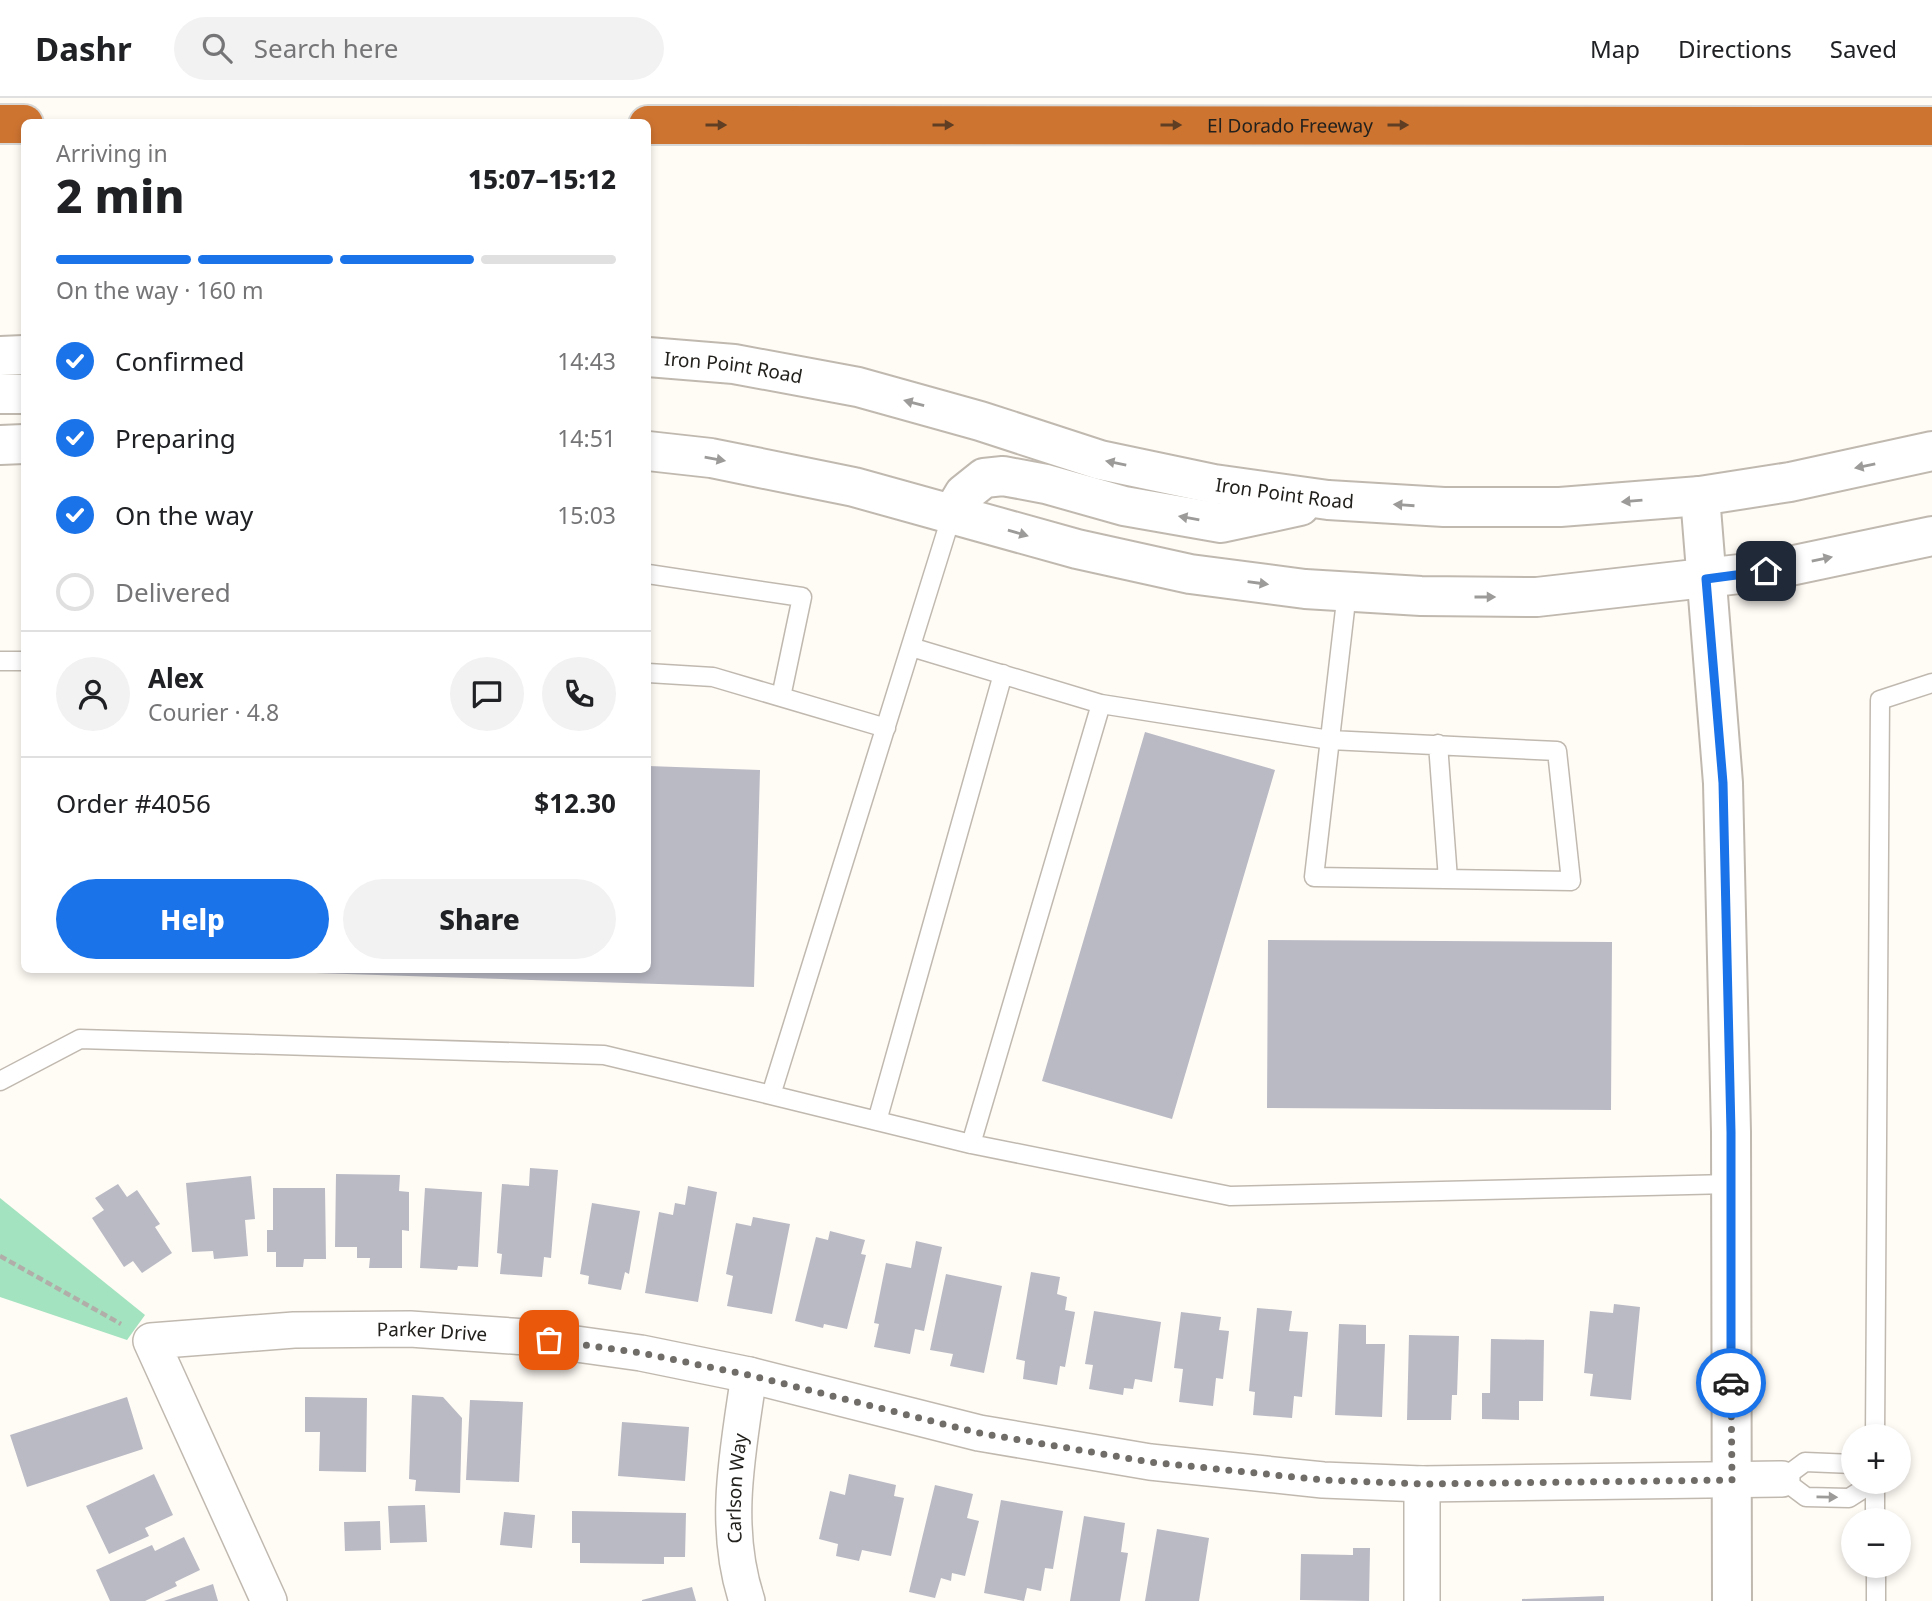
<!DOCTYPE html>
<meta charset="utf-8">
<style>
:root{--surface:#fff;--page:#f2f2f2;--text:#202124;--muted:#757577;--line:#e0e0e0;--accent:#1a73e8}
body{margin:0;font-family:"Noto Sans",sans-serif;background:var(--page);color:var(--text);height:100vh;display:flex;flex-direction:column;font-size:26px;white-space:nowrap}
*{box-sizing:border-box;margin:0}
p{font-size:23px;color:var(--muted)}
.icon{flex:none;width:38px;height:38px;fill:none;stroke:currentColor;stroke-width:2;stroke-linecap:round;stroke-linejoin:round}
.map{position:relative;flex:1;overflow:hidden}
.details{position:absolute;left:21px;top:21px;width:630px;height:854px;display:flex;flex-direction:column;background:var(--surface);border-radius:10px;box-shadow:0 4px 10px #0003}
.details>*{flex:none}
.controls{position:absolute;left:1841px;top:1326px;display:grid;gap:14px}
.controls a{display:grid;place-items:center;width:70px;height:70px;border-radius:50%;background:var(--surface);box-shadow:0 4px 10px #0003;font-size:35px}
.pin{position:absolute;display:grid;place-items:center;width:60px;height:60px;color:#fff;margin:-30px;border-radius:14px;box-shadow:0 4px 10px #0006}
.courier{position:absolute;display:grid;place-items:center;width:70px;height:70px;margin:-35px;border:5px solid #1a73e8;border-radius:50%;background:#fff;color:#222;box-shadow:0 2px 9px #0007}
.headline em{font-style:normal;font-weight:800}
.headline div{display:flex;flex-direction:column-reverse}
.headline{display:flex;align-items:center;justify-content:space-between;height:119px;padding:0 35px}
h1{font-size:46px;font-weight:800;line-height:52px}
.bar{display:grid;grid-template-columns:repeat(4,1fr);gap:10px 7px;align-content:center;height:84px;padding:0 35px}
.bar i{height:9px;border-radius:5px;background:var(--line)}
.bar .selected{background:var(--accent)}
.bar p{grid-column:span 4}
.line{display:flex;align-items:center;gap:18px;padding:0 35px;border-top:2px solid var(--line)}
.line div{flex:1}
.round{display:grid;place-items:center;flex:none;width:74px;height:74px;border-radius:37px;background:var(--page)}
ol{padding:0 35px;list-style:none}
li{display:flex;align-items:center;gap:21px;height:77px}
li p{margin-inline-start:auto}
li .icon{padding:7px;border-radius:50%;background:var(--accent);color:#fff;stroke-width:4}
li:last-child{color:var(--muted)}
li i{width:38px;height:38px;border:4px solid var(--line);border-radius:50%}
.action{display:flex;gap:14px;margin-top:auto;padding:14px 35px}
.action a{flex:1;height:80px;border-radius:42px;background:var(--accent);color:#fff;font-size:28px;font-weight:800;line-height:80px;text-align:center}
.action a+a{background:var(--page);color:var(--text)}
header{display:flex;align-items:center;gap:42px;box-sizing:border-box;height:98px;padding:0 35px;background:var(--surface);border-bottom:2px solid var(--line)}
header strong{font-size:33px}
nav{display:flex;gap:38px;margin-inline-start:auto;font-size:24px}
.search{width:490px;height:63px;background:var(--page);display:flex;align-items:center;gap:18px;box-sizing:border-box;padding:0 24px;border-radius:38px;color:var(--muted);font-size:26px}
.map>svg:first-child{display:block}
</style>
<header>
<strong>Dashr</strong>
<div class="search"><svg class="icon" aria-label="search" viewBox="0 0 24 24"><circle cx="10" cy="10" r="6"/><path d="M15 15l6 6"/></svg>Search here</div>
<nav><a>Map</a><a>Directions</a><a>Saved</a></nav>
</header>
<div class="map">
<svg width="1932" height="1503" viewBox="0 0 1932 1503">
<rect width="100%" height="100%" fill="#fffbf5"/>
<path fill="#a3e3bf" d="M0,1100l145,117 -18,25 -127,-43z"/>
<path fill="#babac5" d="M1145,634l130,38 -103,349 -130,-38z
M648,668l112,4 -6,217 -470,-15v-2h364z
M1268,842l344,2 -1,168 -344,-2z
M530,1070l28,2 -7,88 -7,-1 -2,20 -42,-3 2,-20 -5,-1 5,-69 27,2z
M336,1076l64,1 -1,16 10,1v39l-7,-1v38h-33l1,-10h-13v-11h-22z
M251,1078l4,43 -10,1 3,36 -34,3 -1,-8 -21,1 -6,-69z
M118,1086l9,13 10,-7 23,34 -5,3 17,26 -30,20 -9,-12 -9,6 -32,-49 12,-8 -9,-12z
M688,1088l29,6 -19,110 -53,-9 14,-81 14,3 2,-12 10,2z
M273,1090h52l1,71h-22l-1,8h-27v-15h-9v-22h6z
M425,1090l57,4 -4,75 -20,-1 -1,4 -37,-2z
M592,1105l48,8 -11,63 -4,-2 -4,18 -33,-6 1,-8 -9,-2z
M753,1119l37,7 -18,90 -45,-8 6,-30 -7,-2 10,-51 15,3z
M830,1133l35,9 -4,14 5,1 -19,74 -23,-5 -1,4 -28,-7 21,-84 12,3z
M916,1143l26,6 -18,84 -9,-2 -5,25 -36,-7 5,-23 -5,-1 12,-60 25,5z
M1031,1174l29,5 -3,17 10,3 -2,13 10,2 -10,55 -5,-1 -3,19 -34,-6 2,-18 -9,-2z
M946,1176l56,12 -18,87 -34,-7 3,-12 -23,-4z
M1614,1206l26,3 -9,93 -41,-4 3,-22 -9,-1 6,-62 23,2z
M1257,1210l35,3 -3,20 19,1 -6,65 -8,-1 -2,22 -39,-3 2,-23 -6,-1z
M1094,1213l67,11 -9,60 -17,-3 -2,10 -9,-1 -1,7 -34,-6 4,-24 -8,-1z
M1181,1214l40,5 -2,13 10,1 -6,48 -7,-1 -3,28 -34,-4 4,-33 -9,-1z
M1339,1226l27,1v19h19l-3,73 -47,-2z
M1409,1237l50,1 -2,59h-5l-1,25h-44z
M1491,1241l53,1 -1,61h-24v19l-37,-1v-26h8z
M412,1297l31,2 19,21 -2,75 -45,-2 1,-11 -7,-1z
M127,1299l16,52 -116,38 -17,-52z
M305,1299l62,1 -1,74 -47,-1 1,-39h-15z
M470,1302l53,2 -4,80 -53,-2z
M622,1324l67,5 -4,54 -67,-5z
M154,1376l19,41 -28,13 4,8 -40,18 -23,-48z
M849,1376l47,11 -2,11 10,2 -13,58 -29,-6 -3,11 -23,-5 2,-12 -19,-5 11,-48 15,4z
M935,1387l38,9 -6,24 12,3 -14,55 -13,-3 -1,8 -10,-3 -6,20 -26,-6z
M1001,1402l62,11 -10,58 -8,-1 -4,23 -14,-3 -3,13 -40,-8z
M425,1407l2,37 -37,1 -2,-37z
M572,1413l114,2 -1,44h-21v7l-84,-1v-20h-8z
M504,1414l31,3 -3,33 -32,-3z
M1084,1418l41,7 -4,29 7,1 -8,48h-50z
M380,1423l1,29 -36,1 -1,-29z
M1157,1431l52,9 -10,63h-54z
M184,1439l16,33 -25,12 2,4 -32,15h-35l-14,-31 56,-25 3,6z
M1353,1450h17l-1,53 -69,-1 1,-46 52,1z
M213,1486l5,17h-54z
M692,1489l4,14h-54v-1z
M1604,1498v5h-82v-2z"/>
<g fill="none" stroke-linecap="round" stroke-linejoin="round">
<g stroke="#c0b9b0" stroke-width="21">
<path id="lane" d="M952,416l-181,581 200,49 259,52 500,-12
M648,476l154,23 -21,100
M911,549l190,57 229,36 227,11 14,130 -257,-4 33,-285
M0,563h24
M648,575l65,4 173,51
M1438,646l10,135
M0,983l80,-42 524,16 167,40
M877,1023l126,-447
M971,1046l130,-440
M1875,1339l5,-737 52,-17
M1853,1366l-48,-2 -23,17 24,18 43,1 25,-16
M1875,1384v39
M1876,1468v35"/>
</g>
<g stroke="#c0b9b0" stroke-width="38">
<g id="street">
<path d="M1422,1386v117"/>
<path id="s1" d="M269,1503l-118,-260 143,-11 116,-1 116,8 115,16 108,22 230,58 171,29 173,18 99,4 360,-5"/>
<path id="s2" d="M747,1503c-25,-75 -9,-150 2,-226"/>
</g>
</g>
<g stroke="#c0b9b0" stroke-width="42">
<g id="secondary">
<path d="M0,258l24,-1"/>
<path id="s3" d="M648,259l86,7 124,23 122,34 120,39 114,24 114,16 116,7h116l140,-11 90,-14 142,-31"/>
<path d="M0,296h24"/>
<path d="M0,347l24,-1"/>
<path d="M648,353l63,7 143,29 223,62 113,25 115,15 116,7 116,1 229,-26 166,-35"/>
<path d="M1700,398l23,287 8,349 1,469"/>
<path d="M952,416l12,-20 20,-16 19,-2 43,8 78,22 97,17 79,-17"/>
</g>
</g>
<g stroke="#d7d7d6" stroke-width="42">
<g id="highway">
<path d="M0,26h24"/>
<path id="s4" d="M648,27l1284,1"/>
</g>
</g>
<path stroke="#b1aea9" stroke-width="4.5" stroke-dasharray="7 3.5" stroke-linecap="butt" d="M0,1158l121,68"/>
<use href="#lane" stroke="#fff" stroke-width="18"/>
<use href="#street" stroke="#fff" stroke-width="35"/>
<use href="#secondary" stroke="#fff" stroke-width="38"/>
<use href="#highway" stroke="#ce7431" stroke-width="38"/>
</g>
<defs><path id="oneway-solid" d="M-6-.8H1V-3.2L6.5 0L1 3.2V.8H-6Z" transform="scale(1.75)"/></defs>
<g fill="#5f3e24">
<use href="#oneway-solid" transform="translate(716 27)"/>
<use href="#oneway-solid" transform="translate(943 27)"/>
<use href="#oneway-solid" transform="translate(1171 27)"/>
<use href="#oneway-solid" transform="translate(1398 27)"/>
</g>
<g fill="#9c9b99">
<use href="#oneway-solid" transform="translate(914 305) rotate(-165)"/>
<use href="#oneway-solid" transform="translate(715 361) rotate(10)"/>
<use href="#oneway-solid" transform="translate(1116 365) rotate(-168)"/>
<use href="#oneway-solid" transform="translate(1865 368) rotate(168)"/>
<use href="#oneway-solid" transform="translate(1632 403) rotate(175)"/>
<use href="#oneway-solid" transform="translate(1404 407) rotate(-176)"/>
<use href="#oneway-solid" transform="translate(1189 420) rotate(-170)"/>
<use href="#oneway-solid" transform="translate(1018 435) rotate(16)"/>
<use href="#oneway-solid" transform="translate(1822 461) rotate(-12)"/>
<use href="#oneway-solid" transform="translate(1258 485) rotate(8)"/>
<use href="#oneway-solid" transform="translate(1485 499)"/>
<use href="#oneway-solid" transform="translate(1827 1399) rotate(1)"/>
</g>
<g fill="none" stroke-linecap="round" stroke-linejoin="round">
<path stroke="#706d69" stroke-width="7" stroke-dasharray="0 12.6" d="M549,1242l92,13 108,22 230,58 171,29 173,18 99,4 310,-4 -1,-97"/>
<path stroke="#1a73e8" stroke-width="9" d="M1731,1285v-251l-8,-349 -17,-204 60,-8"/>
</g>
<g text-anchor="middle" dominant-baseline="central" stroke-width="7" stroke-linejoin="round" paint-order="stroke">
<g font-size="19" fill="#23211d" stroke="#fff">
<text stroke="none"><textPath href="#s4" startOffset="642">El Dorado Freeway</textPath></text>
<text stroke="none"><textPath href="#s3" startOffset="86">Iron Point Road</textPath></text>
<text stroke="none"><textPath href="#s3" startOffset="653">Iron Point Road</textPath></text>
<text stroke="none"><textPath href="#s1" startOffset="567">Parker Drive</textPath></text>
<text stroke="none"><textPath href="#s2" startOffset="114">Carlson Way</textPath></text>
</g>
</g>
</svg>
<div class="controls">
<a>+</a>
<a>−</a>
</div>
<div class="pin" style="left:549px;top:1242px;background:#ea580c"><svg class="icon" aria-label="bag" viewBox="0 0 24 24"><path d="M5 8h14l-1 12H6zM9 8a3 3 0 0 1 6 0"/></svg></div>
<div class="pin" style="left:1766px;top:473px;background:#1f2937"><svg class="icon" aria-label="home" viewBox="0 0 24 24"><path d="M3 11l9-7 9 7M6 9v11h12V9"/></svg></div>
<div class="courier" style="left:1731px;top:1285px"><svg class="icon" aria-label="car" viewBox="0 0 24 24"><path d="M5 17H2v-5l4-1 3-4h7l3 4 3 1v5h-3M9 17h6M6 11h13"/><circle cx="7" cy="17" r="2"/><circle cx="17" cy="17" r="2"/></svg></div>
<section class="details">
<div class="headline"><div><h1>2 min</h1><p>Arriving in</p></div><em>15:07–15:12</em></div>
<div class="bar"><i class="selected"></i><i class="selected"></i><i class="selected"></i><i></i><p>On the way · 160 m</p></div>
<ol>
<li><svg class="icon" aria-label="check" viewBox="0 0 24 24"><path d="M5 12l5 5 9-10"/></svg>Confirmed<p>14:43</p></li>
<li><svg class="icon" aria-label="check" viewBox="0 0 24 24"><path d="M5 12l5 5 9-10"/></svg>Preparing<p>14:51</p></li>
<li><svg class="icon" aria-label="check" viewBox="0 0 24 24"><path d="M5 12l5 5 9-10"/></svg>On the way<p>15:03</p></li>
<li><i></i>Delivered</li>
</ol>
<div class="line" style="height:126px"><a class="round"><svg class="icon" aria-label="person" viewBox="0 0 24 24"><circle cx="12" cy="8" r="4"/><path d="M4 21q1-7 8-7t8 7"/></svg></a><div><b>Alex</b><p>Courier · 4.8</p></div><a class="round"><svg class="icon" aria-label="chat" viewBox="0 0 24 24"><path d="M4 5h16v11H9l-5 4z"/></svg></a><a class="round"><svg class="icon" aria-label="phone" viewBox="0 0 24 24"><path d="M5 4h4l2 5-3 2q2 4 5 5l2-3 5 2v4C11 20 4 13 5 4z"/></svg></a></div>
<div class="line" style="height:91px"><div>Order #4056</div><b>$12.30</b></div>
<div class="action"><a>Help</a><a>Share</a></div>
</section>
</div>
